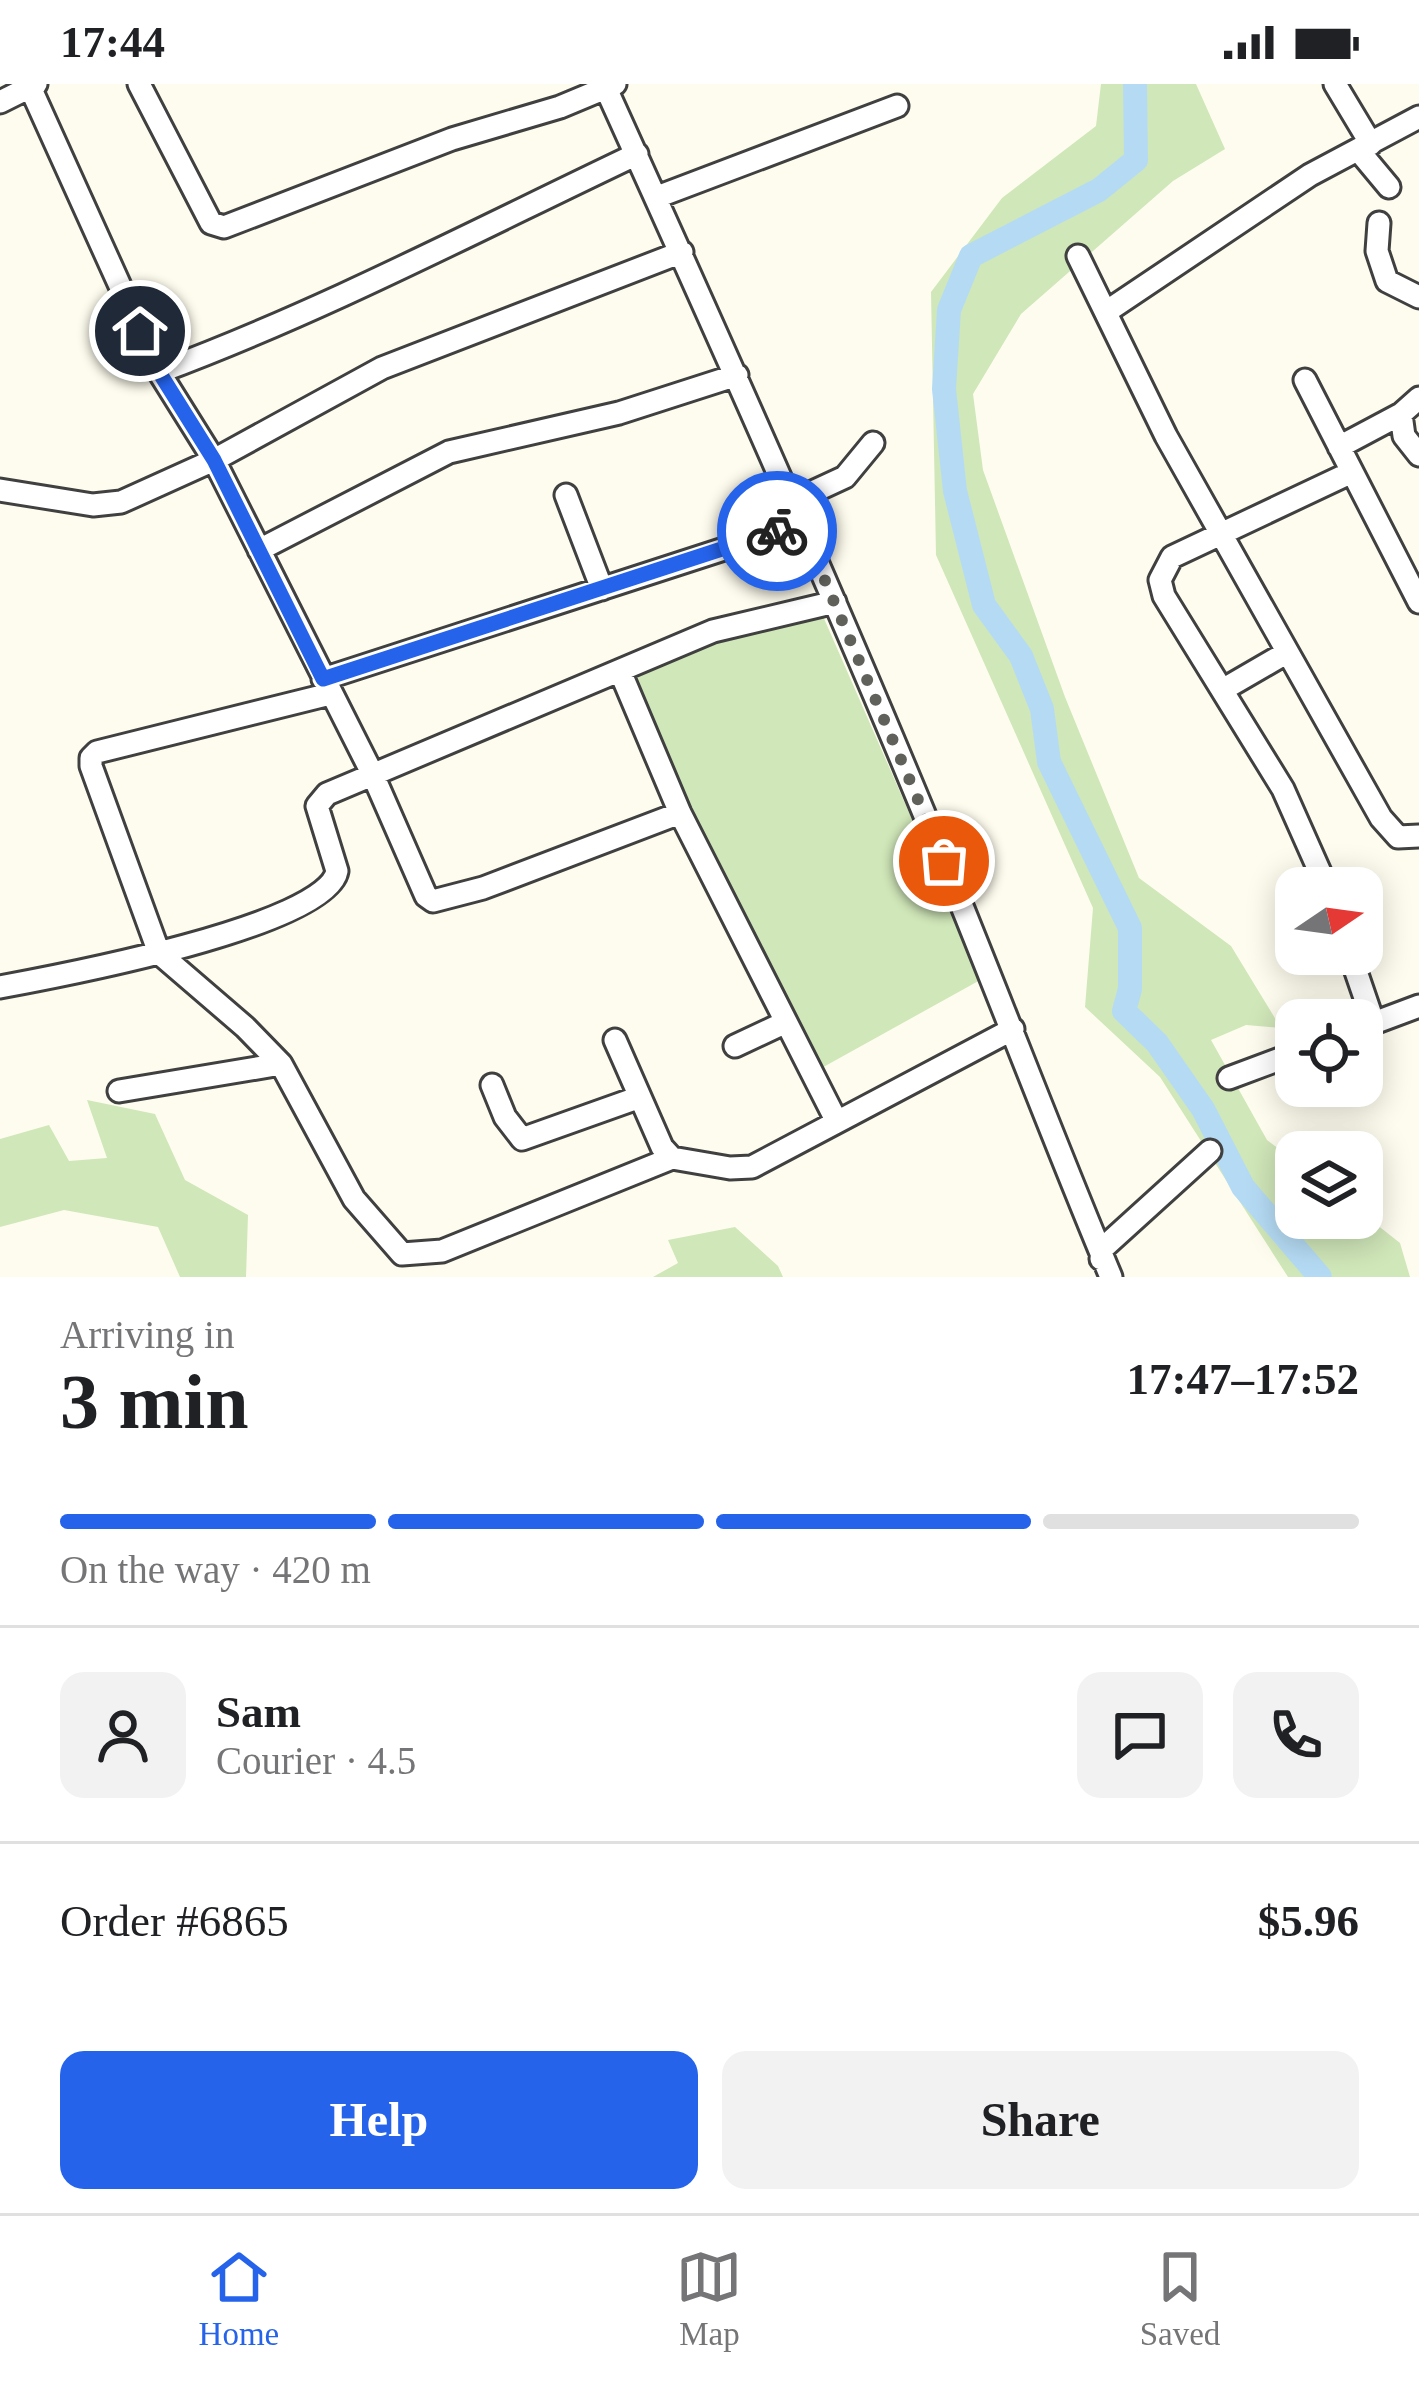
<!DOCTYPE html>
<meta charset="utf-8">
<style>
:root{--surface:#fff;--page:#f2f2f2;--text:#202124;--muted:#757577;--line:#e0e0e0;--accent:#2563eb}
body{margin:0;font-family:"Times New Roman",serif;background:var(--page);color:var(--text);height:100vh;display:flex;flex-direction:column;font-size:45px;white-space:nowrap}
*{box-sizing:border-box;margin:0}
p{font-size:39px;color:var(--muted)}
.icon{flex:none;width:66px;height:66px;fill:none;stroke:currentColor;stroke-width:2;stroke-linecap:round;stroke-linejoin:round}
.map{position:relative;height:1193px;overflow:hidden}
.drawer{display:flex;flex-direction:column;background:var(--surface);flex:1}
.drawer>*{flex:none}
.needle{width:78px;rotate:77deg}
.tools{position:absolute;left:1275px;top:783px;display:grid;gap:24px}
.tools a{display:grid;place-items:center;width:108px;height:108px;border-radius:24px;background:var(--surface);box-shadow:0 6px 30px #0003;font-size:60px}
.pin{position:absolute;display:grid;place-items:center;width:102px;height:102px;color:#fff;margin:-51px;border:6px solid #fff;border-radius:50%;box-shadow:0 3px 12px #0007}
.courier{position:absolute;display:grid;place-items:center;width:120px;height:120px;margin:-60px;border:9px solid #2563eb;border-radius:50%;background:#fff;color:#222;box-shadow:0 3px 15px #0007}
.summary em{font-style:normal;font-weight:700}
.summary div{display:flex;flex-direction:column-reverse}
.summary{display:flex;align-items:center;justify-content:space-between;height:204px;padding:0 60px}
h1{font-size:78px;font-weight:700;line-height:90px}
.bar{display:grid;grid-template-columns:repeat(4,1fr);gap:18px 12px;align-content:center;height:144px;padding:0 60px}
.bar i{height:15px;border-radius:9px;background:var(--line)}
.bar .selected{background:var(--accent)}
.bar p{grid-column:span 4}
.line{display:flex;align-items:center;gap:30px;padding:0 60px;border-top:3px solid var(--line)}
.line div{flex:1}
.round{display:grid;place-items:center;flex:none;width:126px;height:126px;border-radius:24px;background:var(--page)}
.button{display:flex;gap:24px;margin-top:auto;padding:24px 60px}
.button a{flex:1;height:138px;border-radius:24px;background:var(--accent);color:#fff;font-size:48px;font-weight:700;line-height:138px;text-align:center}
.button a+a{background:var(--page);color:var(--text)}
.status{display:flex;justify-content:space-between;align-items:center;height:84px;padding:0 60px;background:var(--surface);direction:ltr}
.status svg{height:33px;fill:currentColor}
.tab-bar{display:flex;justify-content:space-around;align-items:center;height:168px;border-top:3px solid var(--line);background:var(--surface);font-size:33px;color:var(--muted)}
.tab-bar a{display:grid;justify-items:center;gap:6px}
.tab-bar .selected{color:var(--accent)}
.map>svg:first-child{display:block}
</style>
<div class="status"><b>17:44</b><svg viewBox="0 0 49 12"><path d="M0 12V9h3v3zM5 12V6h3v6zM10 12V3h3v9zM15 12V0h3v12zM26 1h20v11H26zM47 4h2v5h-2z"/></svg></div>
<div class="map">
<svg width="1419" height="1193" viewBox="0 0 1419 1193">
<rect width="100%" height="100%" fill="#fefcee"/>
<path fill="#d0e7b9" d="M1101,0h95l29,65 -52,32 -152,133 -48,80 10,76 82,227 74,181 92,68 50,82 -35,-3 -35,15 56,100 29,22v56h66v-5l38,30 10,34h-122l-128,-200 -75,-70 8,-99 -157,-353 -5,-263 71,-94 94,-72z
M822,530l160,365 -164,91 -110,-219 -78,-177 84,-36z
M87,1016l68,14 30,66 63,35 -2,62h-66l-22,-50 -94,-17 -64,17v-88l49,-14 20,36 38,-3z
M735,1143l43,39 5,11h-130l25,-14 -10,-23z"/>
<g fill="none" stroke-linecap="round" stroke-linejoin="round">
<path stroke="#b5dbf4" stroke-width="24" d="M1135,0l1,76 -37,30 -128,66 -22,54 -5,79 11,102 29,114 37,51 21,53 7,53 81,166v61l-6,22 33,32 46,66 40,78 77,90"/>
<g stroke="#404040" stroke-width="27">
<path id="minor" d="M139,0l72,139 13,4 228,-88 108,-32 55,-23
M604,0c111,245 221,490 324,739 63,151 120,304 183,454
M1335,0l36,60
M30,3l129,285 55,88 159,315 53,121 7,5 50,-13 197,-75
M0,18l36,-18
M1359,67l30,36
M657,113l240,-91
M1379,139l-2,28 10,30 32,16
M1078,172l88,180 215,382 17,19 21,-1
M1106,228l204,-137 109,-58
M159,288c164,-61 320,-143 478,-218
M1305,296l114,222
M1419,314l-18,16 3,22 15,19
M1339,363l62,-33
M0,406l93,15 28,-3 93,-42 168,-92 300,-116
M566,411l36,94
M791,418l54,-25 28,-34
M259,466l190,-98 170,-39 118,-38
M620,587l60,142 157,309
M323,595l478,-155
M1224,605l62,-36
M330,610l-233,58 -6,6v8l68,187 86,74 36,37 73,135 48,55 40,-3 230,-93 58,10 22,-1 261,-138
M1327,804l-44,-99 -119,-193 -4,-16 12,-23 180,-85
M1350,870l24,70
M0,903c54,-10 328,-61 337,-116l-20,-65 10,-12 386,-163 122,-29
M1363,943l56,-21
M615,956l47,107 10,11
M735,962l49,-23
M1229,994l67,-25
M492,1001l13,32 17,22 118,-42
M119,1007l162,-27
M1101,1175l1,-10 108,-98"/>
</g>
<use href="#minor" stroke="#fff" stroke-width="21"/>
</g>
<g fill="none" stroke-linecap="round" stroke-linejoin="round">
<path stroke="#61615c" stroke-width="12" stroke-dasharray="0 21.6" d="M777,447l24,-7 143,337"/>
<path stroke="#2563eb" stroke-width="15" d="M140,247l19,41 55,88 109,219 454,-148"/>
</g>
</svg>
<div class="tools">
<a><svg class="needle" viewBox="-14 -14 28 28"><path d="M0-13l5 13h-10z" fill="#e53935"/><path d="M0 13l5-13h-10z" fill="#757577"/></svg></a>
<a><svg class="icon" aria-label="locate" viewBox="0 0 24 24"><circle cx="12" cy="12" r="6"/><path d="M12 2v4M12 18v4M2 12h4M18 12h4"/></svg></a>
<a><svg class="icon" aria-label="layers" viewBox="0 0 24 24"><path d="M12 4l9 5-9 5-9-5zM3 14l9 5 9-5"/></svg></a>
</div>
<div class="pin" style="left:944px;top:777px;background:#ea580c"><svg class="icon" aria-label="bag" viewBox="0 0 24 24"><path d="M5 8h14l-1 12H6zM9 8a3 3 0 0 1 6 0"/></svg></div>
<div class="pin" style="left:140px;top:247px;background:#1f2937"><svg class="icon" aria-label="home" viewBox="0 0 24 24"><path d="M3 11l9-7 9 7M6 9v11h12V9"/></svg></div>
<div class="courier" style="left:777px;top:447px"><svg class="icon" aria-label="bike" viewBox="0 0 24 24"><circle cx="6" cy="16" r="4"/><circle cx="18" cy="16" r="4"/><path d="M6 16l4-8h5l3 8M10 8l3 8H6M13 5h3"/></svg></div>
</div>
<section class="drawer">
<div class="summary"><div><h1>3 min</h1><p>Arriving in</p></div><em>17:47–17:52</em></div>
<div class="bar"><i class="selected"></i><i class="selected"></i><i class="selected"></i><i></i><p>On the way · 420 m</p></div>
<div class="line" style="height:216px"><a class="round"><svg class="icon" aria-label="person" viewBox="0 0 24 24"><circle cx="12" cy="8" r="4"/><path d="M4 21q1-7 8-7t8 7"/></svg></a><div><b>Sam</b><p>Courier · 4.5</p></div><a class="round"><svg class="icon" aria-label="chat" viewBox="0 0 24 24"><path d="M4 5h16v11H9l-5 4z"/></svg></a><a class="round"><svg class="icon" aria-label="phone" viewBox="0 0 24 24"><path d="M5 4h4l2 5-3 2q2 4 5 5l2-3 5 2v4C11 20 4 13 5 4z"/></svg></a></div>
<div class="line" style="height:156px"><div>Order #6865</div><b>$5.96</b></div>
<div class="button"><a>Help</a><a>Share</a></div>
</section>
<nav class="tab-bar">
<a class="selected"><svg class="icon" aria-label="home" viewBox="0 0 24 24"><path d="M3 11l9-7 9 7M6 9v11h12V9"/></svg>Home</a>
<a><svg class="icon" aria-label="map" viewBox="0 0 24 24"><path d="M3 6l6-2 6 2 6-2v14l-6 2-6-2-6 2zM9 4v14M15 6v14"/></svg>Map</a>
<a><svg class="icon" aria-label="saved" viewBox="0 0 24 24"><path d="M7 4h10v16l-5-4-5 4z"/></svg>Saved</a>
</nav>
